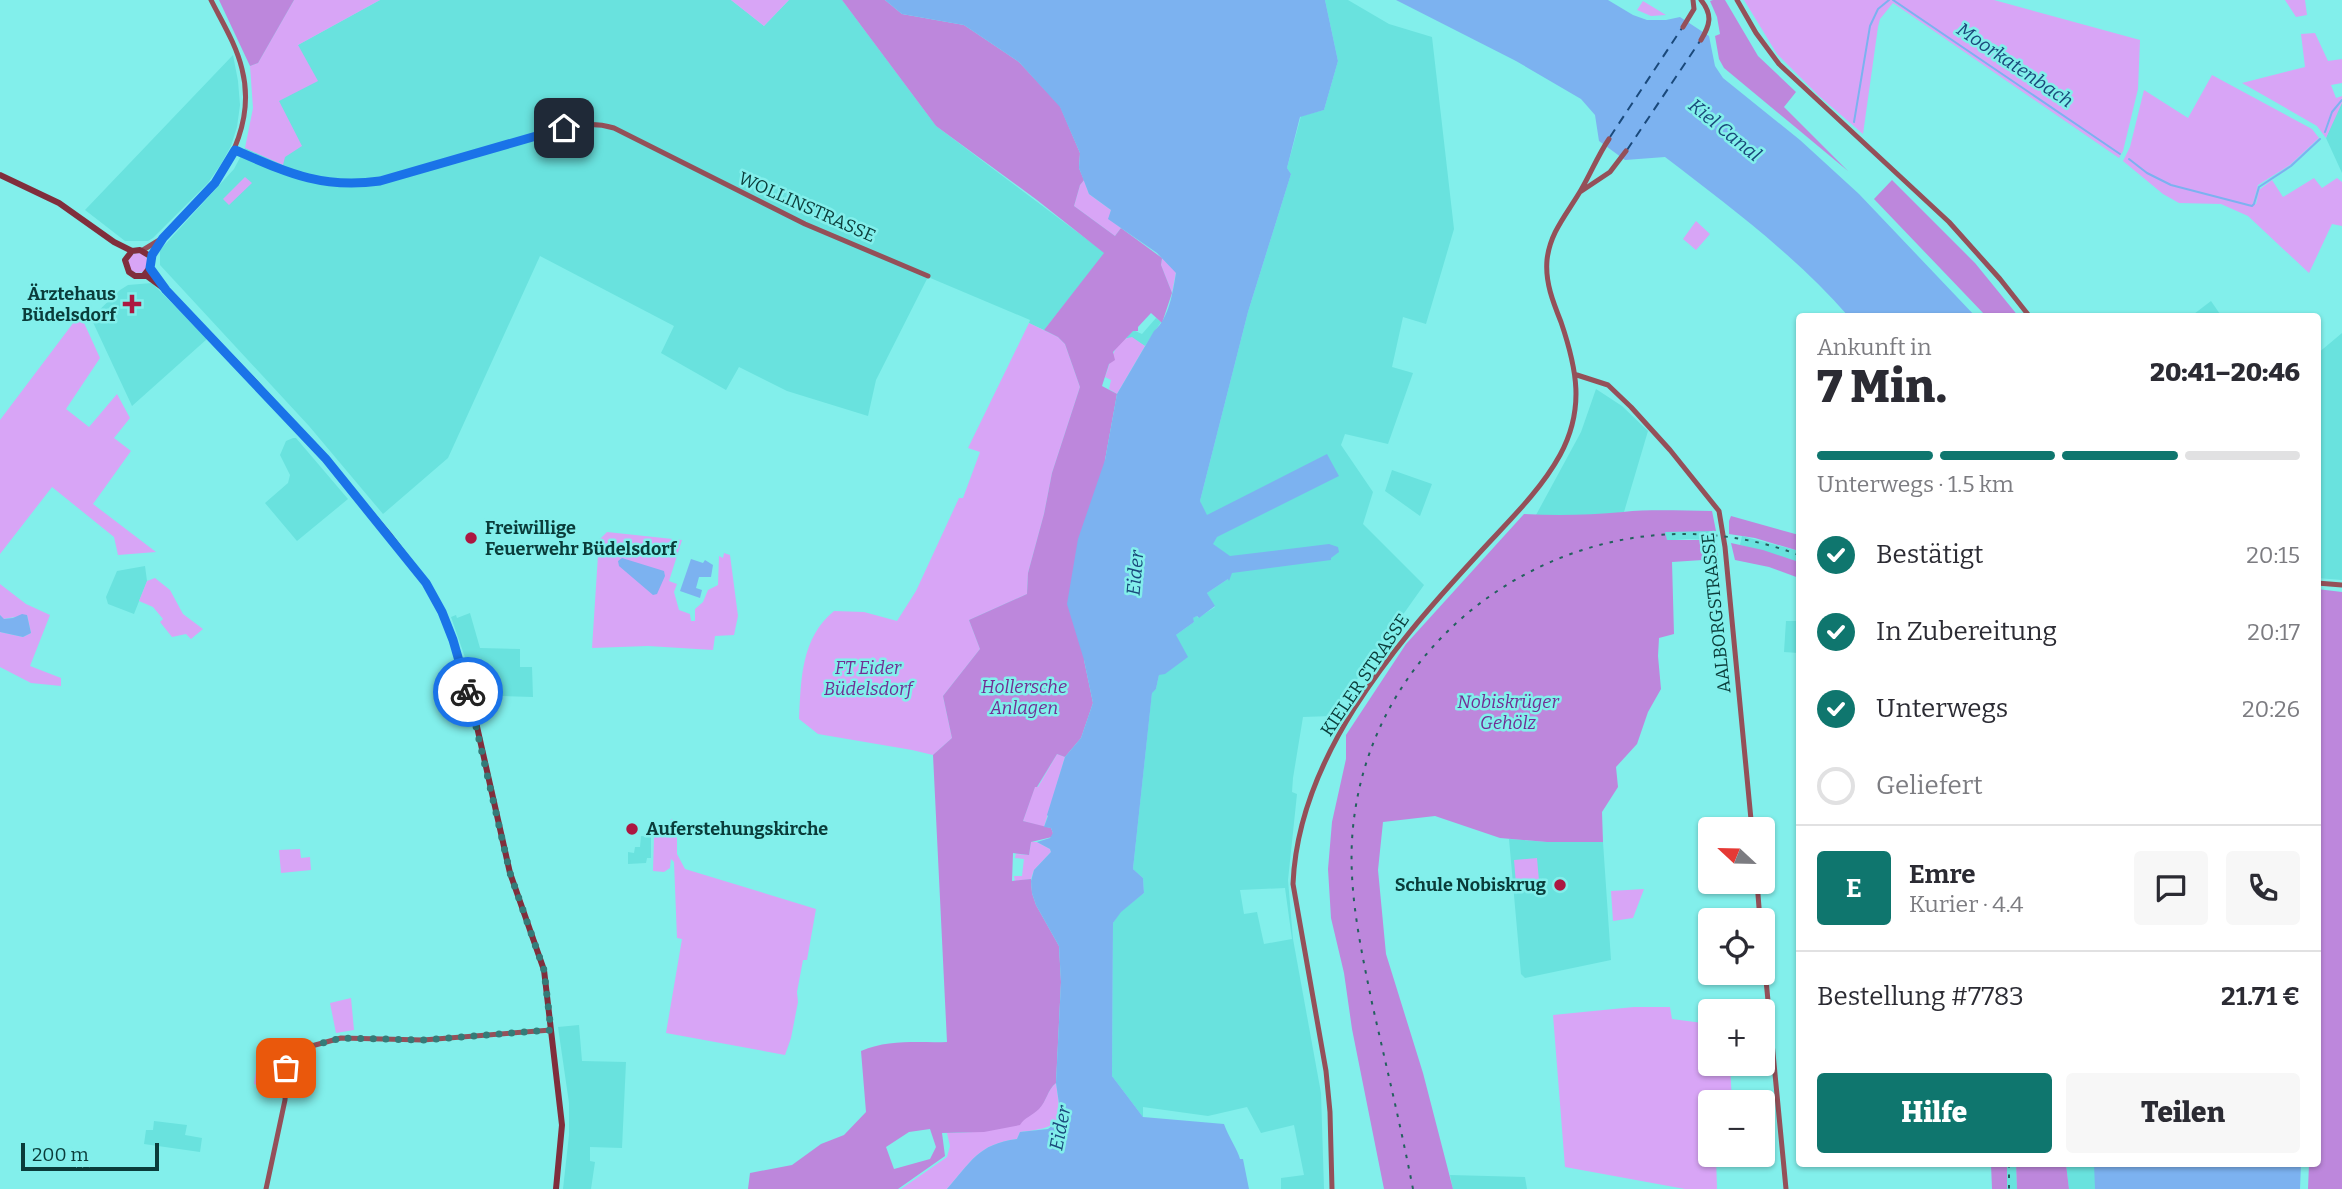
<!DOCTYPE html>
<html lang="de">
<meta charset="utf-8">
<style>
:root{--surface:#fff;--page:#f7f7f7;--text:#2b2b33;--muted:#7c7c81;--line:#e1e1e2;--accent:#0f766e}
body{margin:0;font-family:Bitter,serif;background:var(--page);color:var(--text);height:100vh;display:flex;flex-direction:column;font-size:26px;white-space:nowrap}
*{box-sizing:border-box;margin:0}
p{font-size:23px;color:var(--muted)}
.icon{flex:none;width:38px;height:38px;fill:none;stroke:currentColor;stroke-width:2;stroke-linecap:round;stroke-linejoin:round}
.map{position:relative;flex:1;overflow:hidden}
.drawer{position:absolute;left:1796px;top:313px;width:525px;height:854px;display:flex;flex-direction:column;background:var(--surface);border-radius:7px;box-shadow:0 2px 5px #0004}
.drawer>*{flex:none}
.needle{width:46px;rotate:292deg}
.fabs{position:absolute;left:1698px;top:817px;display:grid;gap:14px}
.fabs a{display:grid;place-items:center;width:77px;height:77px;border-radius:7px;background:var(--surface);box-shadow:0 2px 5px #0004;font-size:35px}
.scale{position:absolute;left:21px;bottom:18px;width:138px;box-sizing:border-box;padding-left:7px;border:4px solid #0a3c3a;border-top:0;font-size:19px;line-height:24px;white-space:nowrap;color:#0a3c3a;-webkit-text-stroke:5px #82efeb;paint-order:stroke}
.pin{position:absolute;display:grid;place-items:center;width:60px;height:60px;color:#fff;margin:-30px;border-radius:14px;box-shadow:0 4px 10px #0006}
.courier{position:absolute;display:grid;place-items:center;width:70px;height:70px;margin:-35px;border:5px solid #1a73e8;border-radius:50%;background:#fff;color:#222;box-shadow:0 2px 9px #0007}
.summary em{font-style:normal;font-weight:800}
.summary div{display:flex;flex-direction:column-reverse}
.summary{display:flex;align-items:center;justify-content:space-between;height:119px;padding:0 21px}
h1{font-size:46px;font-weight:800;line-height:52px}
.bar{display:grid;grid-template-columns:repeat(4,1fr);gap:10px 7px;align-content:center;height:84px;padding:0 21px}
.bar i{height:9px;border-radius:5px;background:var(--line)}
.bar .on{background:var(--accent)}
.bar p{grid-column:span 4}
.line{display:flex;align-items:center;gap:18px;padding:0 21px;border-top:2px solid var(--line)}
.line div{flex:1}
.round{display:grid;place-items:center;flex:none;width:74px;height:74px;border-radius:7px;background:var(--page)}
ol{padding:0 21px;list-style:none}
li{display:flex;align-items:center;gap:21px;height:77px}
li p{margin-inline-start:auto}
li .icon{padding:7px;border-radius:50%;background:var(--accent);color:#fff;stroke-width:4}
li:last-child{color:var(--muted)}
li i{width:38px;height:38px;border:4px solid var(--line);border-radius:50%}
.primary-button{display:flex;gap:14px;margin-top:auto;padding:14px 21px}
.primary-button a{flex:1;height:80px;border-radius:7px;background:var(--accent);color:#fff;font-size:28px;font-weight:800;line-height:80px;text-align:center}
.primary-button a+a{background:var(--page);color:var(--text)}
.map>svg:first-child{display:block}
</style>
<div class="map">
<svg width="2342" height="1189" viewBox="0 0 2342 1189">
<rect width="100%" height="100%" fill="#82efeb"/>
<path fill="#69e2de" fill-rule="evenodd" d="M380,0h351l33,26 25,-26h53l94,126 169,127 -61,77 -15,-7 1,-3 -102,-43 -52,103 -8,36 -81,-25 -48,-24 -13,23 -65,-37 13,-27 -134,-70 -92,202 -65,56 -74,-88 -149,-161v-15l74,-81 11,-21 38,16 -4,-63 19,-56z
M1325,0h23l41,24 43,13 22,192 -28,95 -23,-7 -11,50 21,6 -25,71 -43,-10 -4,11 32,47 -10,32 61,61 -93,131 -28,1 -10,61 -1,14 5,2 -9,86 5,59 28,154 3,96h-43v-11l23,-3 -10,-50 -33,8 -14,-26 -39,9 -65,-9v10l-31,-41 1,-153 7,-11 24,-19 -1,-15 -10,-9 19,-177 4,-3 3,-14 17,-40 18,-13 -2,-4 5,-2 1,2 17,-11 -8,-14 21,-14 -15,-34 -13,-44 48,-189 43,-138 -4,-6 14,-52 23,-6 14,-49zM1285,888l7,51 -28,5 -7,-32 -13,2 -4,-24z
M233,55l5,26 2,24 -3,22 -6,19 -10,18 -13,19 -55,55 -5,3h-23l-40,-31z
M2340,103h2v70l-16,-35z
M152,283l55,56 -75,67 -41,-88 29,-28 8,-5z
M2211,301l11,16h-32z
M1156,318l5,4 -16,24 -13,-8h-6l7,-8 9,4z
M2342,333v247l-25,-2v-224z
M1596,389l26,17 26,25 -24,81 -16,3h-72l45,-83z
M293,438h3l52,61 -51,42 -32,-38 23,-20 2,-8 -10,-20 6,-14z
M1392,470l40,14 -12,32 -35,-25z
M1690,530l21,1v9l-23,-1 -39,3 3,-10z
M1742,536l57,15v11l-59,-17z
M145,566l2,15 -13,33 -26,-10 -2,-7 11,-26z
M470,613l10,35 40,1v18h12l1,30 -30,-1 -23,5 -29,-84 5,-2 1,3z
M1786,621h13l-1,32 -14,-1z
M641,836l10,1v21h-4l-1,5 -18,1v-12l6,1 1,-6h5z
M1509,839l38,3h56l8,118 -86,18 -4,-4z
M579,1025l3,36 44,1 -4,86 -32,-1v14l5,1 -4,27h-28l6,-54v-32l-11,-76z
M154,1121l33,4 -2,10 17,3 -2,14 -56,-8 2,-14h7z
M2007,1164h9l1,25h-10z
M2066,1164h115l1,25h-113z
M1450,1175l75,2 2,12h-74z"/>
<path fill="#d8a5f6" d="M294,0h86l-82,45 20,36 -39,20 23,45 -17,11 -2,8 -38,-17 8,-40 -3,-42 8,-3z
M731,0h58l-25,26z
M1744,0h250l146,40 -2,49 -15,62 -4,7 -226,-155 -13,16 -2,8 -15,107 -44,-38 -42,-42z
M2285,0h20l2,15 -11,2z
M1643,1l23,14 -15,1 -14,-6z
M2315,33l13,28 14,-2v24l-11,2 5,13 6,-2v7l-16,35 -9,-12 -75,-43 63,-16 -4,-33z
M2212,75l100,54 7,9 -29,27 -32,20 -5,19h3l3,-14 13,-10 11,17 31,-19 8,10 15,-10 5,4v44l-10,-2 -23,49 -61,-57 -27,-12 -42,-1 -16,-9 -40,-33 7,-14 14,-57 44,28z
M245,177l7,6 -23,22 -6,-6z
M1084,180l5,14 22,16 -2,9 12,9 -6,8 -41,-30 6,-21z
M1696,221l14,13 -14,16 -13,-11z
M128 263a10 10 0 1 1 20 0a10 10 0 1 1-20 0Z
M1162,258l14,14 -4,21 -11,-28z
M80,314l20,44 -34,51 23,18 28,-33 13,24 -16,20 17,13 -38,53 63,48 -38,3 -4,-18 -62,-50 -52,67v-134z
M1029,323l29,14 7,7 15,43 -28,86 -8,41 -16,59 -1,21 -58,26 11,29 -37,47 9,42 -19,17 -21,-5 -94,-16 -19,-15c2,-40 2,-81 35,-108l30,1 33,9 19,-30 43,-93h4l17,-46 -12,-4z
M1132,337l13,9 -28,48 -8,-5 2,-9 -6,-3c6,-14 8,-37 27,-40z
M607,532l75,8 -13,41 8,3 -3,8 5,18 11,4 1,7h4v-12l8,-7 5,-12 10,-5 1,-29 4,2 1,-5 6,2 8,61 -4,19 -19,1 -2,14 -65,-4 -56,2 7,-108z
M155,578l15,12 13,24 20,15 -12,10 -5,-5 -14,3 -12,-15 3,-3 -10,-12 -14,-6 8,-20z
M0,584l26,20 24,11 -20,51 31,12v8l-30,-3 -31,-16v-35l23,5 8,-4 -4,-18 -24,4 -3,-4z
M1057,754l8,3 -21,70 -21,-6 12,-35 3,1z
M671,819h6v35l8,15 131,40 -9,51h-4l-6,32 1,10 -7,36 -6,17 -119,-22 16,-94 -5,-1 -3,-76 -3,-3 -1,9 -6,4 -11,-1 1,-34h16z
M1031,842h6l13,7 1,3 -17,18 -3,9 -16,2 -1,-5h8l2,-17 -9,-1 1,-4 13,1z
M300,849l1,9 9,-1 1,13 -30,3 -2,-23z
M1537,858l2,23 -23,3 -2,-24z
M1644,889l-11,29 -20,3 -2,-30z
M351,998l3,32 -18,3 -6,-30z
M1634,1007h36l2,12 38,5v40h20l2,38h-22v53h6l1,34h-32l-120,-22 -12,-152z
M273,1038l7,2 -1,52c-9,-1 -16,-6 -25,-8l4,-28 13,-3z
M1056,1083c6,41 6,44 -36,49l-3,7c-39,5 -46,23 -70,50h-46l46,-32 3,-11 -3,-13c29,0 67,-3 90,-23 9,-7 10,-20 19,-27z"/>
<path fill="#bd87dc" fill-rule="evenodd" d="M219,0h75l-36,63 -8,3z
M842,0h43l17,14 62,11 55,37 41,44 20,47 -1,15 5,12 -4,5 -6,21 41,30 6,-8 41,30 -1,7 11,28 -10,30 -11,-10 -13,14v4h-5l-20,21 2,8 -6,4 -7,22 15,8 -12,66 -21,200 9,43 -12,35 -16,19 -8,-3 -20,33h-2l-12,34 28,7 2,5 -1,4 -21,5 -2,13 -16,-2 -1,28 19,-2 1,14 4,12 23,41 2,36 -5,101c-9,7 -9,18 -17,26 -7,7 -14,8 -19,16l-36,7 -42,1 3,23 -47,33h-150l2,-16 42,-8 29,-21 23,-9 22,-23 -5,-61c28,-12 57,-8 86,-9l-14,-287 19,-17 -9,-42 37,-47 -11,-29 58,-26 1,-21 16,-59 8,-41 28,-86 -15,-43 -7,-7 -14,-7 60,-77 -67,-53 -101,-74zM930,1129l6,18 -6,12 -36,10 -8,-22 23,-15z
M1713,0h12l33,56 38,36 -12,15 64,64 -124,-103 -5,-9 -4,-23 5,-2 -3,-17 -7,-16z
M1892,180l83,83 44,54h-16l-4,-4 -14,2 -111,-116z
M1712,511l4,20 -51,1 2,8h49l2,19 -46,3 2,72 -15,4 -1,18 3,33 -13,23 -11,32 -21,23 2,20 -16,25 1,30h-56l-47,-4 -65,-22 -52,6 -5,48 8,84 37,119 30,116h-69l-32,-160 -8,-56 -13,-55 -3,-49 4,-47 14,-63v-24l60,-91 118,-130c34,2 66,1 99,-2 29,-3 60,-1 89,-1z
M1731,516l68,19v16l-44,-13 -26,-4v-13z
M1731,543l32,7 36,12v16l-30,-11 -34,-7z
M2317,589l25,3v597h-34l1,-25h8z
M1991,1164h16v25h-15z
M2016,1164h50l3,25h-52z"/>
<path fill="#7cb2f0" d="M885,0h440l13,61 -14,49 -24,7 -13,51 4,6 -43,138 -48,189 7,14 120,-61 12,22 -122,61 -4,7 17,12 99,-12 9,3 1,5 -8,6v2l-99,13 -3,8 -1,-2 -21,14 8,13 -16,12 -2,-2 -4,2 1,4 -18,13 12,22 -23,17 -6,1 -3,14 -4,4 -19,176 10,9 1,15 -23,19 -8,11 -1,153 31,41 81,7c4,12 14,26 16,35h3l6,30h-302c24,-27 31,-45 70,-50l3,-7 28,-3 9,-7 3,-12 -4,-27 5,-101 -2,-36 -23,-41 -4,-12 -1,-12 3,-11 17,-18 -1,-3 -13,-7 13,-4 3,-5 -2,-5 -7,-1 4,-11 -1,-1 18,-58 16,-19 12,-35 -9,-43 -17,-56 11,-65 27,-79 12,-66 37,-63c15,-12 19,-40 22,-58l-19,-20 -49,-34 3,-9 -22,-16 -10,-26 1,-15 -20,-46 -41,-45 -55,-37 -62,-11z
M1396,0h212l25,15 14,5h19l14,-3 29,19 6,30 8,12 77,62 59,54 117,123h-127c-53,-61 -120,-111 -184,-160l-40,3 -26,-19 -4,-26 -14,-16 -65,-38z
M622,558l42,13 1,5 -8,18 -4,1 -34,-29 -1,-5z
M691,559l12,4 2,-3 8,5 -2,12h-12l-3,11 6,2 -2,8 -20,-7z
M22,614l5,1 4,18 -8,4 -23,-5v-17l4,4 9,-1z
M2094,1164h207l-1,25h-205z"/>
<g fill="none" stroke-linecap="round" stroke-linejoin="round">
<path stroke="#7cb2f0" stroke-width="2" d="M1893,0l227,154
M1854,122l16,-96 8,-17 11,-9
M2325,132l7,-20 10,-12
M2129,159l18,14 24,12 81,21 2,-2 5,-17 32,-21 29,-27"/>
<path stroke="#1a497b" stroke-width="2" stroke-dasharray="9 7" stroke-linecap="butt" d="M1610,137l72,-109
M1627,150l73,-109"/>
<path stroke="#945059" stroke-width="5" d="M1701,0c12,15 9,25 0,40
M1737,0l19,33 23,31 170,158 51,57 30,38
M1683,27l11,-18 -1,-9
M235,150c53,23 85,39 144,31l185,-53c18,-4 32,-5 50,0l191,96 123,52
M1580,192l30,-20 16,-21
M143,250l18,-11
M151,258c11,-24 33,-42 51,-61 32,-35 52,-81 40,-128 -6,-25 -20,-47 -31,-69
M1577,375l31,10 23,22 39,43 49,61 6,36 27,283
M2317,583l25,2
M1757,882l3,38
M1762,938l24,251
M266,1189l19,-89 3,-42 5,-7 48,-13 82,2 128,-10
M1332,1189l-2,-77 -4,-41 -33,-187c5,-125 99,-236 179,-323 30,-34 66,-66 88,-106 25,-46 17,-86 1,-133 -8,-20 -16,-40 -14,-62 3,-28 20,-46 34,-70 10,-17 17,-35 28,-51"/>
<path stroke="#802e3c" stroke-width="6" d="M0,175l59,28 55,39 18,9
M144,275l7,-9 -1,-10 -10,-6 -8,1 -7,9 4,12 6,4h12l19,14 85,88 74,81 65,77 36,47 16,29 11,28 20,69 37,164 34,97 18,155 -6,64"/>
<path stroke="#23615e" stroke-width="2" stroke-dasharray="3.5 7" stroke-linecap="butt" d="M2009,1164v25
M1413,1189c-12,-62 -27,-124 -41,-186 -11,-54 -23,-108 -20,-163 13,-219 244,-362 447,-285"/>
</g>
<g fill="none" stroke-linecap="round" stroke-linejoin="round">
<path stroke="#347b78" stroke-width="7" stroke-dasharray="0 12.6" d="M286,1068l2,-10 5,-7 48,-13 82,2 128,-10 -7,-60 -34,-97 -42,-181"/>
<path stroke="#1a73e8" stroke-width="9" d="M468,692l-15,-52 -11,-28 -16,-29 -100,-124 -160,-169 -16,-22 2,-13 11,-17 52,-55 20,-33c53,23 86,39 145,31l184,-53"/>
</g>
<g fill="#ac1741" stroke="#82efeb" stroke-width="2.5">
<path d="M128.5 293.5h7v7h7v7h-7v7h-7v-7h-7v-7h7z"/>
<circle cx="471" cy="538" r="7"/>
<circle cx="632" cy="829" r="7"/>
<circle cx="1560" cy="885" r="7"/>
</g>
<g text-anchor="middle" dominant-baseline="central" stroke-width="5" stroke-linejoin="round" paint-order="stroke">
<g font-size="18" fill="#0a3c3a" stroke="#82efeb">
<text transform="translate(807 207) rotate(24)">WOLLINSTRASSE</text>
<text transform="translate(1716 613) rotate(-96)">AALBORGSTRASSE</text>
<text transform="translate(1365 675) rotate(-56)">KIELER STRASSE</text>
</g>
<g font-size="18" font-weight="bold" fill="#0a3c3a" stroke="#82efeb" text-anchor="end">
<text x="116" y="294">Ärztehaus<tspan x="116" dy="21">Büdelsdorf</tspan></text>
<text x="485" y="528" text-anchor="start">Freiwillige<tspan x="485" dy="21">Feuerwehr Büdelsdorf</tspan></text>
<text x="646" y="829" text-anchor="start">Auferstehungskirche</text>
<text x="1546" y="885">Schule Nobiskrug</text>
</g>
<g font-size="18" font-style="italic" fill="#722e93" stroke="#82efeb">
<text x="868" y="668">FT Eider<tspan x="868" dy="21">Büdelsdorf</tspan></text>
<text x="1024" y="687">Hollersche<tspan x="1024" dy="21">Anlagen</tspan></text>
<text x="1508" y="702">Nobiskrüger<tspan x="1508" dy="21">Gehölz</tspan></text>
</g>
<g font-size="19" font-style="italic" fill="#1a497b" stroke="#82efeb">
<text transform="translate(2015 65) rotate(34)">Moorkatenbach</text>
<text transform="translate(1725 130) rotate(39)">Kiel Canal</text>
<text transform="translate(1135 573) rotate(-85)">Eider</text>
<text transform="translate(1060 1128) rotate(-79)">Eider</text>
</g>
</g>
</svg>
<div class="fabs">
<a><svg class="needle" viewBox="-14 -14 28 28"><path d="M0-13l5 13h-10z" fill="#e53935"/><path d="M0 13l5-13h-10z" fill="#7c7c81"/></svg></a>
<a><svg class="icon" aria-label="locate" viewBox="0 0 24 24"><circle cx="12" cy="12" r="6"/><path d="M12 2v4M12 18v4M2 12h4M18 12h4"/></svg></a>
<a>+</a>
<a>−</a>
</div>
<div class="scale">200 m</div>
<div class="pin" style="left:286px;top:1068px;background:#ea580c"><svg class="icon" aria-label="bag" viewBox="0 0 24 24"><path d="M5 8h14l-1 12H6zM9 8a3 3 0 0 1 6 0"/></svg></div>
<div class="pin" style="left:564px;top:128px;background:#1f2937"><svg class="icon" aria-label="home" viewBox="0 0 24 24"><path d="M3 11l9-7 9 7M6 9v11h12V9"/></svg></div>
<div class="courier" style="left:468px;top:692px"><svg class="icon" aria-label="bike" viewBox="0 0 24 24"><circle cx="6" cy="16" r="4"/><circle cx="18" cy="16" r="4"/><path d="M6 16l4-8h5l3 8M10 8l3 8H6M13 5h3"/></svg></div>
<section class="drawer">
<div class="summary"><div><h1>7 Min.</h1><p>Ankunft in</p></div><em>20:41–20:46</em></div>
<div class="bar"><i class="on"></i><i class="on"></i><i class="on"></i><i></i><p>Unterwegs · 1.5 km</p></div>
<ol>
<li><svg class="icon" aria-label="check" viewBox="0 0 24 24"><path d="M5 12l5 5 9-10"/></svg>Bestätigt<p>20:15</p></li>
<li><svg class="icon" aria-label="check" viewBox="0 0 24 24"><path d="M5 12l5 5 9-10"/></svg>In Zubereitung<p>20:17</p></li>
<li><svg class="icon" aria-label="check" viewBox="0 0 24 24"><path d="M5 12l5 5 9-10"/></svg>Unterwegs<p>20:26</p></li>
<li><i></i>Geliefert</li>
</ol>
<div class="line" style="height:126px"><b class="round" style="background:var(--accent);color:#fff">E</b><div><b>Emre</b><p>Kurier · 4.4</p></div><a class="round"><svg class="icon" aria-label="chat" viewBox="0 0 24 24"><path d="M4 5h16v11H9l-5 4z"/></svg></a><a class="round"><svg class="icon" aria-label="phone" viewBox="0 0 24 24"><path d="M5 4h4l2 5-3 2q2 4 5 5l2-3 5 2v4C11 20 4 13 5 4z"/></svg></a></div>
<div class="line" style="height:91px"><div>Bestellung #7783</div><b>21.71 €</b></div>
<div class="primary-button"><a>Hilfe</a><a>Teilen</a></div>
</section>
</div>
